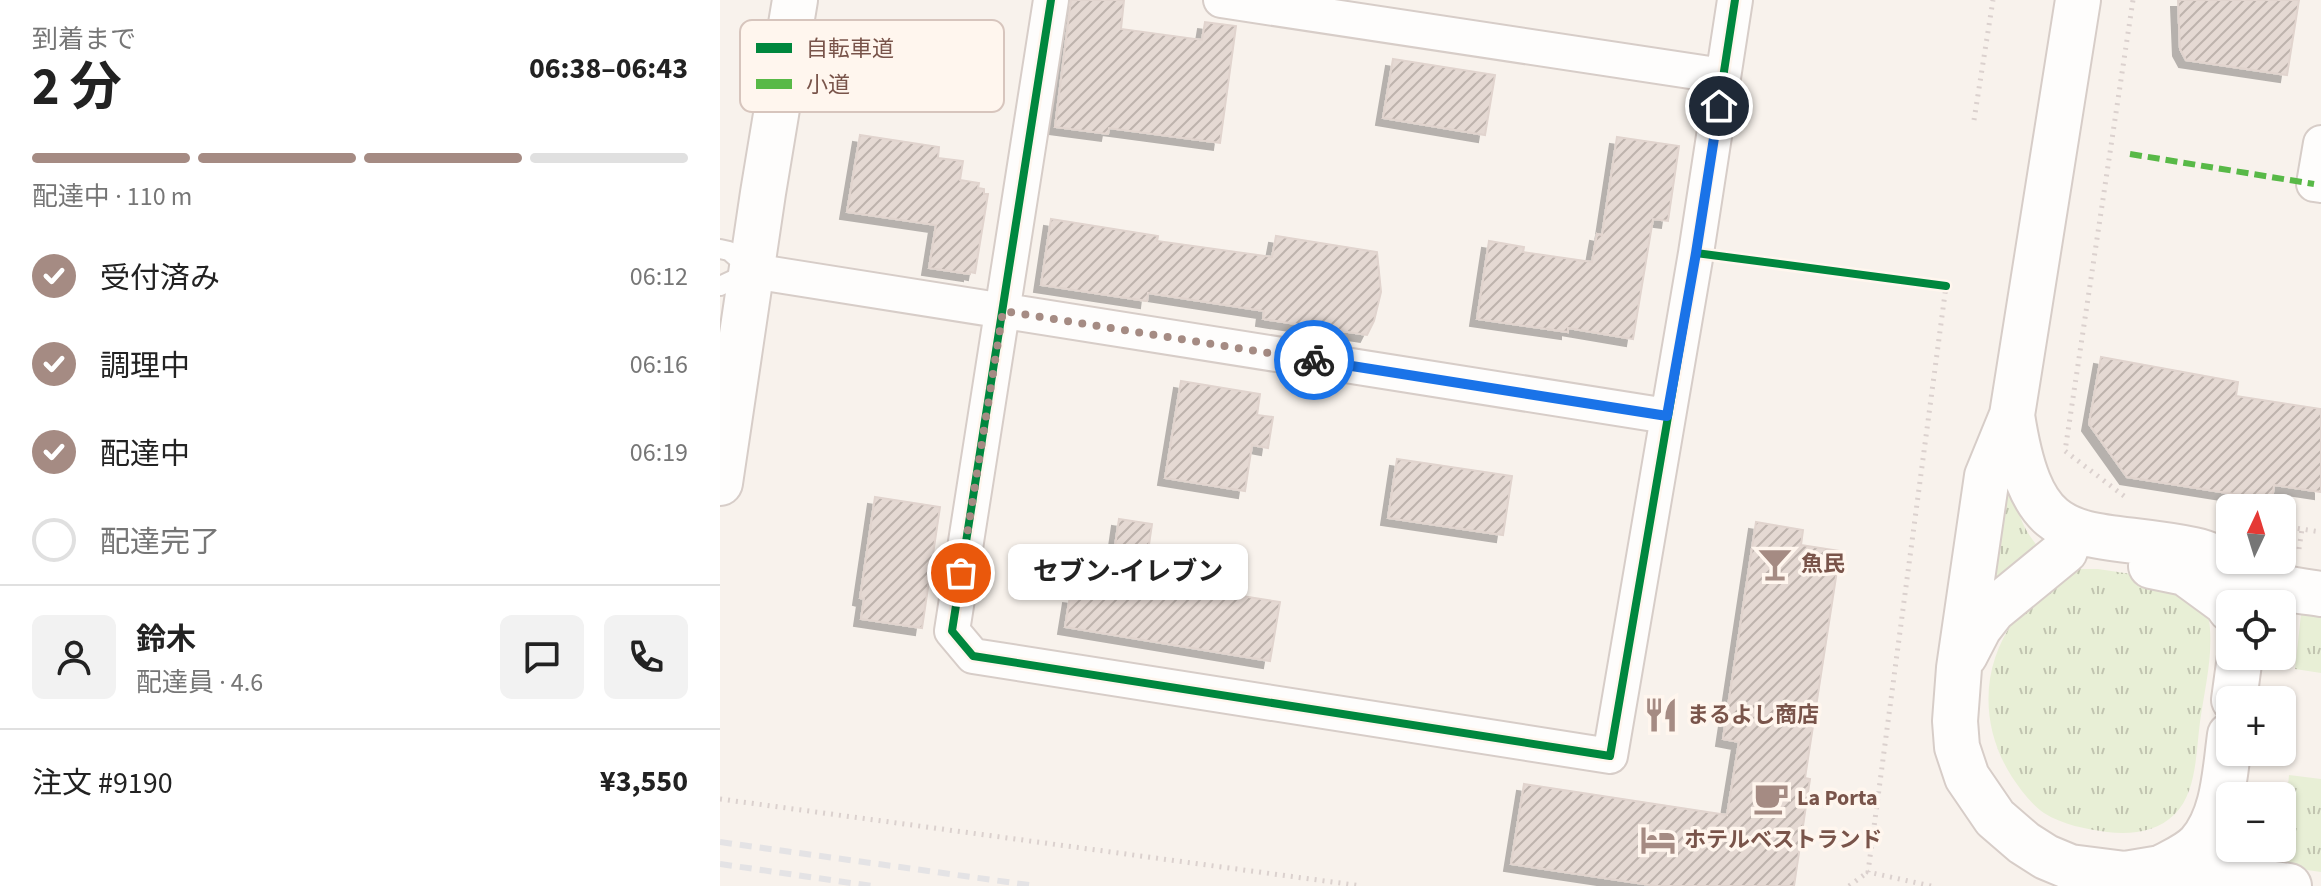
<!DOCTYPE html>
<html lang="ja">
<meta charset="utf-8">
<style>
:root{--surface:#fff;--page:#f2f2f2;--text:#222;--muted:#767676;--line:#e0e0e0;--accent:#a58b83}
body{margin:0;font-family:"Source Sans 3","Noto Sans JP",sans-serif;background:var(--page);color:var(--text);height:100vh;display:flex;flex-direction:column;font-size:30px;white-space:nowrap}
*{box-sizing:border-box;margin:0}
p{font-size:26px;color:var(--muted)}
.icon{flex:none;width:44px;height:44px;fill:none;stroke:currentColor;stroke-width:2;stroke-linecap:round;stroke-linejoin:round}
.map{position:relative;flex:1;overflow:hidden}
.details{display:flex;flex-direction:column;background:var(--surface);width:720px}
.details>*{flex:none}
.needle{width:52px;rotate:4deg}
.controls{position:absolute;left:1496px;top:494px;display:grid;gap:16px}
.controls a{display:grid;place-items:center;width:80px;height:80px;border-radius:12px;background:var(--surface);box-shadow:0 2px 6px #0004;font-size:40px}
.pin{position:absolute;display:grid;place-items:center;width:68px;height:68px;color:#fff;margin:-34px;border:4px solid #fff;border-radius:50%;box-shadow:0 2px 8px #0007}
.courier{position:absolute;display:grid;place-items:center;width:80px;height:80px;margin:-40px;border:6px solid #1a73e8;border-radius:50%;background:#fff;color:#222;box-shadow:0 2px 10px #0007}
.bubble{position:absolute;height:56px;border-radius:12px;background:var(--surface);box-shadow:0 2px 6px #0004;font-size:26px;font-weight:700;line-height:56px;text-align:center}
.summary em{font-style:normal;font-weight:700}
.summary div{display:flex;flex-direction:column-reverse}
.summary{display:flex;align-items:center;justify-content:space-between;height:136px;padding:0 32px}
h1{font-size:52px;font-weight:700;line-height:60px}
.bar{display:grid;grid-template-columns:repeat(4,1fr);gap:12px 8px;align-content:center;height:96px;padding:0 32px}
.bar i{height:10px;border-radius:6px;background:var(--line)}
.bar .on{background:var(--accent)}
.bar p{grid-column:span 4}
.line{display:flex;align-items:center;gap:20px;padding:0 32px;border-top:2px solid var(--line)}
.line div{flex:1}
.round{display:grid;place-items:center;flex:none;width:84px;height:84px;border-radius:12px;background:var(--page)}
ol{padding:0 32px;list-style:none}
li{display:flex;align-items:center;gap:24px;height:88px}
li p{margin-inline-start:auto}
li .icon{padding:8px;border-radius:50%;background:var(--accent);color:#fff;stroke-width:4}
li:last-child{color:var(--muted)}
li i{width:44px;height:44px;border:4px solid var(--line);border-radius:50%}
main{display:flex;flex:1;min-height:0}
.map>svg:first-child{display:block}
</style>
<main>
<section class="details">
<div class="summary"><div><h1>2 分</h1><p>到着まで</p></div><em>06:38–06:43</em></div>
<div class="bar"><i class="on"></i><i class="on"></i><i class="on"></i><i></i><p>配達中 · 110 m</p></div>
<ol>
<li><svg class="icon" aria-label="check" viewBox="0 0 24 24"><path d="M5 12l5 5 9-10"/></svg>受付済み<p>06:12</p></li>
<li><svg class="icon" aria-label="check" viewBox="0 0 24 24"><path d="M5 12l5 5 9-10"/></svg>調理中<p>06:16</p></li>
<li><svg class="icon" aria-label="check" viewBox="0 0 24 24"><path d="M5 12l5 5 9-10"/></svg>配達中<p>06:19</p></li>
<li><i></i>配達完了</li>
</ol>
<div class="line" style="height:144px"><a class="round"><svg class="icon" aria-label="person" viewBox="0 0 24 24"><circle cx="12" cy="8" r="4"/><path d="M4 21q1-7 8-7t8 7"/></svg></a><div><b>鈴木</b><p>配達員 · 4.6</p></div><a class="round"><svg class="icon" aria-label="chat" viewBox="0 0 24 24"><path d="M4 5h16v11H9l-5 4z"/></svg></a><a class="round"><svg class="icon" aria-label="phone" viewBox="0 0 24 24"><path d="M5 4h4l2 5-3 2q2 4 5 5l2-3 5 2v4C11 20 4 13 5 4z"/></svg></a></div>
<div class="line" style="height:104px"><div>注文 #9190</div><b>¥3,550</b></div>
</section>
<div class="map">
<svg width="1601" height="886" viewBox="0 0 1601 886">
<defs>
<pattern id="grass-tufts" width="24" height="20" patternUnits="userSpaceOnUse" patternTransform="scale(2)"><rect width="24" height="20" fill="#e8efd6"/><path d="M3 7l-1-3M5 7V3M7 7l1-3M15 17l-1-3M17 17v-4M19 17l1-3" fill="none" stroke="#c1c4b0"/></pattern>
<pattern id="building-hatch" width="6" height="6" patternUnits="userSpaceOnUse" patternTransform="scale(2)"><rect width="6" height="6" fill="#e5d9d3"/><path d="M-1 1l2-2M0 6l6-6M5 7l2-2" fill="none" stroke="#beb3ad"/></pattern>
<filter id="shadow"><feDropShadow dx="-7" dy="7" stdDeviation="0" flood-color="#0004"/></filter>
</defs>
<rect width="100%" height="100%" fill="#f8f2ec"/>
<path fill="url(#grass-tufts)" d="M1278,473h17c-2,31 5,54 26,77l-36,36 -18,-5z
M1357,569h21l60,9 50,36c7,35 -3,72 -8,108 -4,29 -3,70 -25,92 -18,18 -44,21 -68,18 -21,-3 -44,-7 -63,-19 -13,-9 -24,-24 -32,-36 -32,-50 -32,-111 4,-159 13,-17 43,-35 61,-49z
M1582,606l19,2v65l-26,-4z
M1569,775l32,4v93l-48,-7 5,-17h4z"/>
<path fill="url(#building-hatch)" stroke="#e1d4ce" stroke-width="2" filter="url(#shadow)" d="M351,0h53l-3,29 81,11 3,-18 31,4 -16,117 -111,-15 -1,6 -53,-7z
M1458,0h121l-12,75 -101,-15 -6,-11z
M673,59l102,16 -10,60 -102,-17z
M140,135l79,12 -1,11 25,3 -3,19 19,3 -1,5 6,1v5h4l-13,79 -5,-1v2l-41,-6 7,-43 -89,-13z
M897,137l62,9 -11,75 -15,-2 -20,120 -65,-11v4l-91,-13 12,-78 35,6 -1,5 69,10 5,-28 5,1z
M331,219l107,17 -1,5 115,16 4,-21 101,16 4,40 -7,29 -7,14 -104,-16 1,-8 -116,-18 -1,8 -106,-16z
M1381,357l137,25 -2,14 85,13v83l-47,-7 -2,15 -145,-23 -38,-53z
M461,381l79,13 -3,21 16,2 -5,31 -16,-3 -7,46 -80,-13z
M677,459l115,17 -9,59 -115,-17z
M155,497l65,10 -18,121 -61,-9 3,-20 -4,-1z
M399,519l33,5 -6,41 3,1 -2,15 133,21 -10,59 -205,-34 5,-31 30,4 6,-41 7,1z
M1036,522l47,8 -2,15 39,6 -35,227 5,1 -16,107h-137l-146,-22 13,-80 203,31 12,-73 -16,-3z"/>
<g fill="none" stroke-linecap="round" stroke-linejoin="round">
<g stroke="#d7cdc8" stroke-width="22">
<path id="service" d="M0,249l9,2 23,20 -32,15"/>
</g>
<g stroke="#d7cdc8" stroke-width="38">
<path id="minor" d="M331,0l-99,631 21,25 637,100 86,-503 39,-253
M501,0l502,76
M1601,143l-7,41 7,1
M32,271l915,145"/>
</g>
<g stroke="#d7cdc8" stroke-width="48">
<path id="tertiary" d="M1358,0l-66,415 -25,61 -28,192 -4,53 2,26 10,30 28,41 29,25 22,14 24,10 55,7 36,-6 128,18
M1292,415c22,143 68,112 182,135 24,5 44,21 67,31 18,8 40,10 60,13
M0,483l43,-290 32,-193
M1431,566l34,7 41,30 4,6
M1245,655l14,-27 14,-18 72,-59
M1514,700l6,-44
M1441,868c12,-7 28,-13 38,-24 25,-28 26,-73 31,-109"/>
</g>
<path stroke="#dbd1ce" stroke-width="5" stroke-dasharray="2 6" stroke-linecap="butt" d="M1254,120l19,-120
M1404,496l-59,-45 68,-451
M1562,526l39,6
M1579,549l3,-20
M1563,652l3,-22
M0,799l642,87
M1129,886l19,-14
M1211,886l-63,-14 78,-586"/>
<use href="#service" stroke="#fefdfc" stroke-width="18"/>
<use href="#minor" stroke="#fefdfc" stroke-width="34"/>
<use href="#tertiary" stroke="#fefdfc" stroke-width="44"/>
<path stroke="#e4e3e5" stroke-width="6" stroke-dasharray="12 8" stroke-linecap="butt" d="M0,842l316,44
M0,864l152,22"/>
<path stroke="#58b947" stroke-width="6" stroke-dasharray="12 6" stroke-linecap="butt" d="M1410,154l184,30"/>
<g stroke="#fff6ee" stroke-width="13">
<path id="cycleway" d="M331,0l-99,631 21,25 637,100 86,-503 39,-253
M976,253l250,33"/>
</g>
<use href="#cycleway" stroke="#00873e" stroke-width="8"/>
</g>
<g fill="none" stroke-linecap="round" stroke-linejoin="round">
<path stroke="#a58b83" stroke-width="8" stroke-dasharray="0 14.4" d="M241,573l42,-262 311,49"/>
<path stroke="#1a73e8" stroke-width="10" d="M594,360l353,56 29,-163 23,-147"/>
</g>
<defs>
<g id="bar-bare" transform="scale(2.76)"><path d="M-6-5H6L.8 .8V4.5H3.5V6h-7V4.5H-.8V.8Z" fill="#a58b83" stroke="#fff6ee" stroke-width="2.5" paint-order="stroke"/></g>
<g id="restaurant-bare" transform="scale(2.76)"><path d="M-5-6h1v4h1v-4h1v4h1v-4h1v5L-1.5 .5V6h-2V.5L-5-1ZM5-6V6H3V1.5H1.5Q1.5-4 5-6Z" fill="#a58b83" stroke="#fff6ee" stroke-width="2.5" paint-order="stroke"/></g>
<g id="cafe-bare" transform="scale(2.76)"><path d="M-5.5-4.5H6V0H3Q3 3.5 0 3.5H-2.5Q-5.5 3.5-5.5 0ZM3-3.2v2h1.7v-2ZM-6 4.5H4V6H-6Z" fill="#a58b83" stroke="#fff6ee" stroke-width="2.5" paint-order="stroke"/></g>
<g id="hotel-bare" transform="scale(2.76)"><path d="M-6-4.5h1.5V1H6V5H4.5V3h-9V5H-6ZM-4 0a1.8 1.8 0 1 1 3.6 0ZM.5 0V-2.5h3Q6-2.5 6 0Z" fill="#a58b83" stroke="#fff6ee" stroke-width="2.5" paint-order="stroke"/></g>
</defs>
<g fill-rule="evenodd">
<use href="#bar-bare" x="1055" y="564"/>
<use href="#restaurant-bare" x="941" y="715"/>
<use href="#cafe-bare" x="1051" y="798"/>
<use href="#hotel-bare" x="938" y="840"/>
</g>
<g text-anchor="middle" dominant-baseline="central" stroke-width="7" stroke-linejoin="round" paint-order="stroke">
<g font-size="22" font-weight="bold" fill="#79544a" stroke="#fff6ee" text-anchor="start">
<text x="1081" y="564">魚民</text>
<text x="967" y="715">まるよし商店</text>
<text x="1077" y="798">La Porta</text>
<text x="964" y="840">ホテルベストランド</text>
</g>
</g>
<rect x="20" y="20" width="264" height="92" rx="12" fill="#fff6ee" stroke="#d7c5bd" stroke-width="2"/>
<rect x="36" y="43" width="36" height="10" fill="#00873e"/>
<rect x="36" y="79" width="36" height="10" fill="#58b947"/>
<g font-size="22" fill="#79544a">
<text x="86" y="56">自転車道</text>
<text x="86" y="92">小道</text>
</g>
</svg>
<div class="controls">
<a><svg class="needle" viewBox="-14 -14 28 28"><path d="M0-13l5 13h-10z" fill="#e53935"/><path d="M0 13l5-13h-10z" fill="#767676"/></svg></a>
<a><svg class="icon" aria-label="locate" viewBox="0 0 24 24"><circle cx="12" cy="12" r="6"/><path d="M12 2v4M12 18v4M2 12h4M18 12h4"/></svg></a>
<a>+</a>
<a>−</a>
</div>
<div class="pin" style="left:241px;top:573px;background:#ea580c"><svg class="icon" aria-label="bag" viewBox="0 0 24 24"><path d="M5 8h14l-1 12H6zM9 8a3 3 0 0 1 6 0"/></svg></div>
<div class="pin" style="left:999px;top:106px;background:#1f2937"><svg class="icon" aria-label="home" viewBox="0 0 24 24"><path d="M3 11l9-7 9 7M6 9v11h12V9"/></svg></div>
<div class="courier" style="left:594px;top:360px"><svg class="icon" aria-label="bike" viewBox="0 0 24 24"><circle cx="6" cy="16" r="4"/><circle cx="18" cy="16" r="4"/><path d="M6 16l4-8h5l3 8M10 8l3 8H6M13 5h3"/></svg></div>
<div class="bubble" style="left:288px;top:544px;width:240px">セブン-イレブン</div>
</div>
</main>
